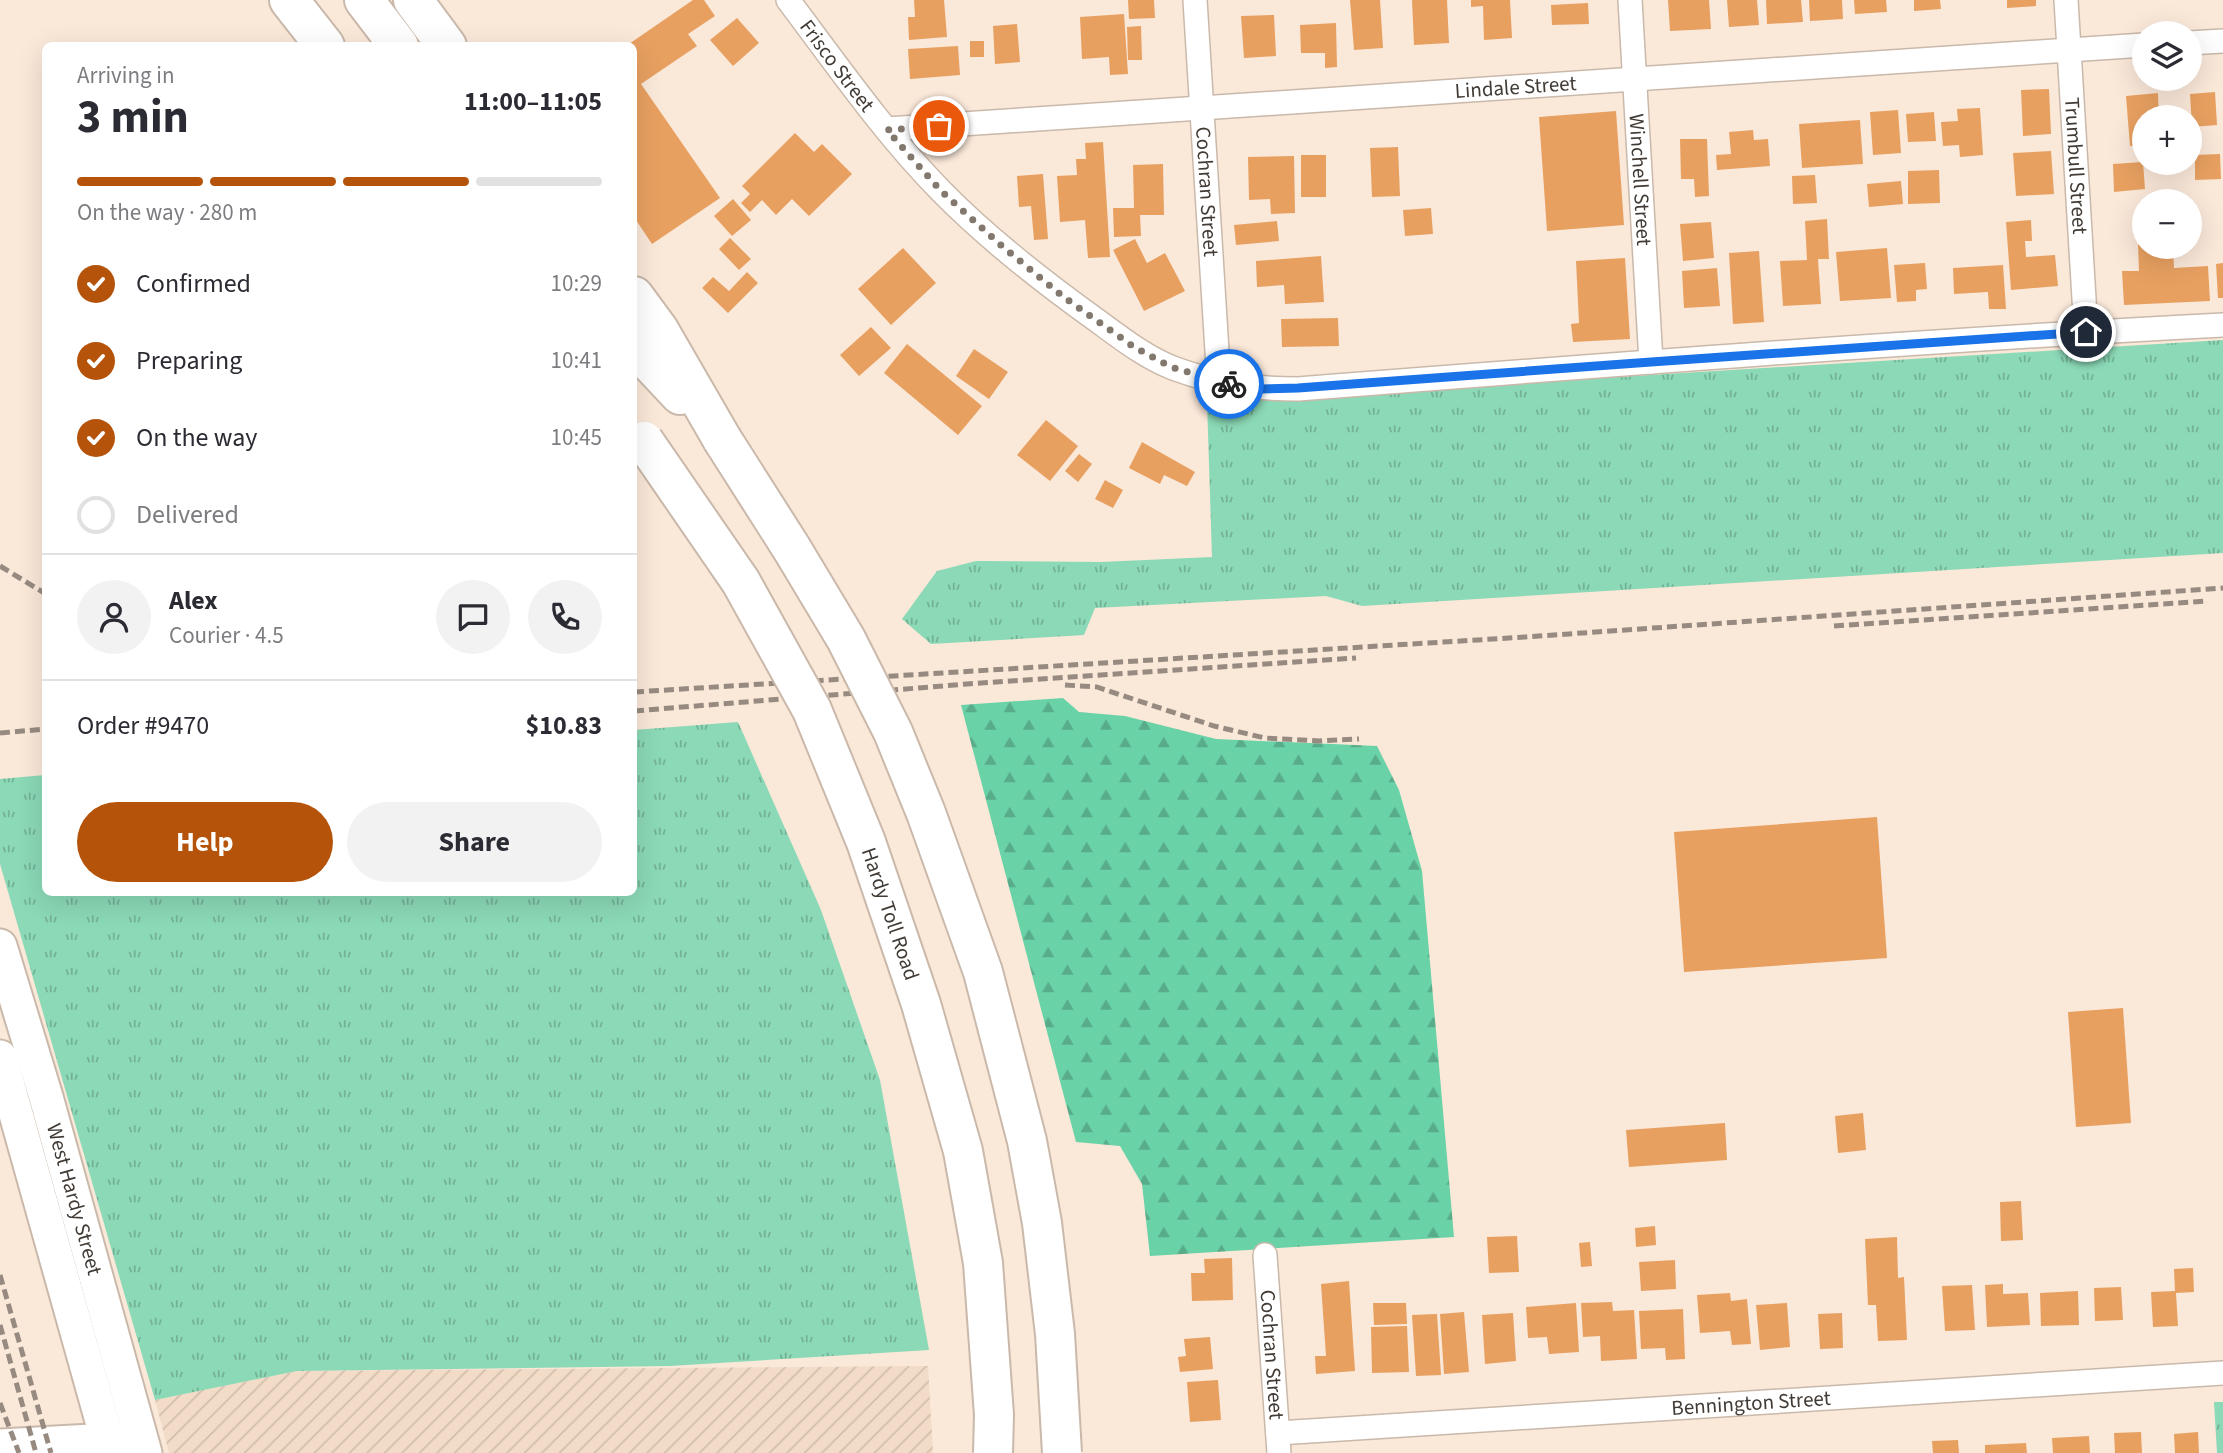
<!DOCTYPE html>
<meta charset="utf-8">
<style>
:root{--surface:#fff;--page:#f2f2f3;--text:#2b2b33;--muted:#7c7c81;--line:#e1e1e2;--accent:#b45309}
body{margin:0;font-family:"Source Sans 3",sans-serif;background:var(--page);color:var(--text);height:100vh;display:flex;flex-direction:column;font-size:26px;white-space:nowrap}
*{box-sizing:border-box;margin:0}
p{font-size:23px;color:var(--muted)}
.icon{flex:none;width:38px;height:38px;fill:none;stroke:currentColor;stroke-width:2;stroke-linecap:round;stroke-linejoin:round}
.map{position:relative;flex:1;overflow:hidden}
.drawer{position:absolute;left:42px;top:42px;width:595px;height:854px;display:flex;flex-direction:column;background:var(--surface);border-radius:10px;box-shadow:0 7px 28px #0002}
.drawer>*{flex:none}
.tools{position:absolute;left:2132px;top:21px;display:grid;gap:14px}
.tools a{display:grid;place-items:center;width:70px;height:70px;border-radius:50%;background:var(--surface);box-shadow:0 7px 28px #0002;font-size:35px}
.pin{position:absolute;display:grid;place-items:center;width:60px;height:60px;color:#fff;margin:-30px;border:4px solid #fff;border-radius:50%;box-shadow:0 2px 7px #0007}
.courier{position:absolute;display:grid;place-items:center;width:70px;height:70px;margin:-35px;border:5px solid #1a73e8;border-radius:50%;background:#fff;color:#222;box-shadow:0 2px 9px #0007}
.head em{font-style:normal;font-weight:700}
.head div{display:flex;flex-direction:column-reverse}
.head{display:flex;align-items:center;justify-content:space-between;height:119px;padding:0 35px}
h1{font-size:46px;font-weight:700;line-height:52px}
.bar{display:grid;grid-template-columns:repeat(4,1fr);gap:10px 7px;align-content:center;height:84px;padding:0 35px}
.bar i{height:9px;border-radius:5px;background:var(--line)}
.bar .selected{background:var(--accent)}
.bar p{grid-column:span 4}
.line{display:flex;align-items:center;gap:18px;padding:0 35px;border-top:2px solid var(--line)}
.line div{flex:1}
.round{display:grid;place-items:center;flex:none;width:74px;height:74px;border-radius:37px;background:var(--page)}
ol{padding:0 35px;list-style:none}
li{display:flex;align-items:center;gap:21px;height:77px}
li p{margin-inline-start:auto}
li .icon{padding:7px;border-radius:50%;background:var(--accent);color:#fff;stroke-width:4}
li:last-child{color:var(--muted)}
li i{width:38px;height:38px;border:4px solid var(--line);border-radius:50%}
.cta{display:flex;gap:14px;margin-top:auto;padding:14px 35px}
.cta a{flex:1;height:80px;border-radius:42px;background:var(--accent);color:#fff;font-size:28px;font-weight:700;line-height:80px;text-align:center}
.cta a+a{background:var(--page);color:var(--text)}
.map>svg:first-child{display:block}
</style>
<div class="map">
<svg width="2223" height="1453" viewBox="0 0 2223 1453">
<defs>
<pattern id="industrial-furrows" width="10" height="10" patternUnits="userSpaceOnUse" patternTransform="scale(1.75)"><rect width="10" height="10" fill="#f3dcc7"/><path d="M-1 1l2-2M0 10L10 0M9 11l2-2" fill="none" stroke="#d2beac"/></pattern>
<pattern id="grass-tufts" width="24" height="20" patternUnits="userSpaceOnUse" patternTransform="scale(1.75)"><rect width="24" height="20" fill="#8bd9b6"/><path d="M3 7l-1-3M5 7V3M7 7l1-3M15 17l-1-3M17 17v-4M19 17l1-3" fill="none" stroke="#73b195"/></pattern>
<pattern id="forest-firs" width="22" height="20" patternUnits="userSpaceOnUse" patternTransform="scale(1.75)"><rect width="22" height="20" fill="#69d2a7"/><path d="M5 1l3.5 6h-7zM16 11l3.5 6h-7z" fill="#58ac89"/></pattern>
</defs>
<rect width="100%" height="100%" fill="#fae8d9"/>
<path fill="url(#industrial-furrows)" d="M928,1366l5,87h-764l-14,-53 142,-29z"/>
<path fill="url(#grass-tufts)" d="M2223,340v213l-861,53 -36,-10 -231,12 -11,27 -153,9 -29,-25 35,-48 39,-10 125,1 111,-5 -5,-155z
M738,722l83,188 59,170 49,270 -259,16 -373,5 -142,29 -155,-536v-85l45,-4 1,117h588v-162z
M2214,1402h9v51h-6z"/>
<path fill="url(#forest-firs)" d="M1063,698l16,14 46,4 91,23 161,7 22,44 23,81 32,366 -304,19 -8,-72 -22,-38 -44,-4 -115,-437z"/>
<path fill="#e8a061" d="M693,0h11l11,16 -27,18 9,12 -56,38 79,114 -68,46 -18,-27v-171h-8z
M914,0h30l3,37 -38,3 -1,-23h7z
M1128,0h26l1,18 -26,1z
M1350,0h30l3,48 -29,2z
M1412,0h35l2,43 -35,2z
M1471,0h39l2,38 -28,2 -1,-34 -12,1z
M1668,0h41l2,29 -41,2z
M1727,0h30l2,25 -30,2z
M1766,0h35l2,22 -36,2z
M1809,0h33l1,19 -33,2z
M1854,0h32l1,12 -32,2z
M1914,0h26l1,9 -27,2z
M2007,0h29v6l-29,2z
M1588,3l1,21 -37,1 -1,-20z
M1124,14l4,60 -18,1 -1,-18 -27,2 -2,-42z
M1274,15l2,41 -32,2 -3,-42z
M737,18l22,25 -26,23 -23,-26z
M1336,23l1,44 -12,1v-15h-24l-1,-28z
M1017,24l3,38 -25,2 -2,-38z
M1141,26l1,34h-14l-1,-33z
M970,41h14v16h-14z
M958,46l2,29 -50,4 -2,-30z
M2049,89l2,45 -28,2 -2,-46z
M2215,92l2,33 -25,2 -2,-33z
M2158,93l1,24h-15v28l-14,1 -4,-50z
M1980,108l3,47 -23,2 -1,-12 -16,1 -2,-24 17,-1 -1,-12z
M1898,110l3,43 -28,2 -3,-43z
M1616,111l8,114 -77,6 -8,-114z
M1934,112l2,29 -28,1 -2,-28z
M1860,120l3,44 -61,4 -3,-44z
M1753,130l1,10 14,-1 2,27 -53,4 -1,-15 15,-1 -2,-22z
M795,133l19,19 8,-8 30,30 -43,42 -17,-17 -16,16 -14,-15 -12,12 -9,-9 9,-9 -8,-8z
M1680,139h27l2,57 -14,1 -1,-18h-13z
M1103,142l7,115 -22,1 -3,-38 -25,2 -3,-46 20,-1 -1,-16h10l-1,-16z
M1398,147l2,49 -28,1 -2,-49z
M2051,151l3,43 -38,2 -3,-43z
M2220,154l1,25 -26,1v-25z
M1301,155h25v42h-25z
M1294,156l1,57 -24,1 -1,-15 -21,1 -1,-43z
M2143,162l2,27 -31,3 -1,-28z
M1163,164l1,51h-24l1,21 -27,1 -1,-29h21l-1,-43z
M1939,170l1,33 -32,1v-33z
M1043,174l5,65 -14,1 -3,-34 -12,1 -2,-31z
M1815,175l2,28 -24,1 -1,-28z
M1901,181l2,23 -34,3 -2,-23z
M733,199l18,21 -19,16 -18,-20z
M1431,208l2,26 -28,2 -2,-26z
M1827,219l2,40h-11l3,45 -38,2 -3,-45 27,-1 -2,-39z
M2031,220l1,21h-7l1,16 29,-2 3,31 -47,4 -5,-68z
M1277,221l2,20 -43,4 -2,-20z
M1711,222l3,36 -31,3 -3,-37z
M730,238l21,21 -12,11 -20,-21z
M1135,239l12,24 18,-10 20,38 -41,20 -31,-61z
M2138,244h6v3h29l1,21 34,-2 2,35 -86,4 -2,-34h17z
M903,248l33,35 -45,42 -33,-36z
M1887,248l4,50 -51,3 -4,-49z
M1759,251l5,71 -31,2 -4,-71z
M1321,256l3,46 -39,2 -1,-19 -27,2 -1,-26z
M1625,258l5,81 -57,3 -2,-18 8,-1 -3,-62z
M1925,263l2,26 -11,1v11l-19,1 -3,-37z
M2223,263v35h-5l-2,-34z
M2003,265l3,44h-17l-1,-17 -34,2 -1,-26z
M1717,268l3,38 -36,2 -2,-37z
M747,272l11,11 -30,30 -26,-25 11,-11 16,14z
M1338,318l1,28 -57,1 -1,-28z
M871,327l20,21 -32,28 -19,-21z
M907,344l75,62 -24,29 -74,-62z
M974,349l34,23 -19,27 -33,-23z
M1046,420l32,26 -28,35 -33,-26z
M1142,442l53,30 -8,14 -23,-11 -4,9 -31,-16z
M1079,454l13,10 -14,18 -13,-11z
M1105,480l18,10 -10,18 -18,-9z
M1877,817l10,141 -203,14 -10,-140z
M2123,1008l8,115 -55,4 -8,-115z
M1863,1113l3,37 -28,3 -3,-37z
M1725,1123l2,37 -98,7 -3,-37z
M2021,1201l2,39 -22,1 -1,-39z
M1655,1226l1,19 -20,2 -1,-19z
M1517,1236l2,36 -30,1 -2,-36z
M1897,1237l1,41 6,-1 3,63 -29,1 -2,-36h-8l-3,-66z
M1590,1242l2,24 -11,1 -2,-24z
M1232,1258l1,42 -41,1 -1,-28h14l-1,-14z
M1675,1260l1,29 -35,2 -2,-29z
M2193,1268l1,24 -18,1 2,33 -25,1 -2,-35 24,-1 -1,-22z
M1349,1281l6,90 -39,3 -1,-18h11l-5,-72z
M2003,1284v10l25,-1 2,32 -43,2 -2,-42z
M1972,1285l3,45 -30,1 -3,-45z
M2121,1287l2,33 -28,1 -1,-33z
M2078,1291l1,34 -38,1 -1,-33z
M1730,1293l1,8 16,-2 4,45 -19,1 -2,-14 -30,2 -3,-38z
M1612,1302l1,9 21,-1 3,49 -36,2 -1,-25 -17,1 -2,-34z
M1373,1303h33l1,21 -33,1z
M1576,1303l3,49 -30,2 -2,-17 -19,1 -2,-31z
M1787,1303l3,44 -30,3 -4,-45z
M1683,1309l2,50 -19,1 -1,-12 -24,1 -2,-38z
M1464,1312l5,60 -25,2 -4,-60z
M1513,1313l3,48 -31,3 -3,-49z
M1842,1313l1,35 -23,1 -2,-35z
M1437,1314l4,61 -25,1 -4,-61z
M1407,1326l2,46 -37,1 -1,-46z
M1210,1337l3,32 -33,3 -2,-15 8,-1 -2,-17z
M1218,1380l3,40 -31,2 -3,-40z
M2141,1432l1,21h-27l-1,-20z
M2198,1432l1,21h-24l-1,-19z
M2089,1436l1,17h-37l-1,-15z
M1958,1440l1,13h-26l-1,-12z
M2026,1443l1,10h-42v-8z"/>
<g fill="none" stroke-linecap="round" stroke-linejoin="round">
<g stroke="#cab9aa" stroke-width="26">
<g id="street">
<path id="s1" d="M788,0c49,65 96,133 153,191 44,45 96,86 147,123 27,19 54,42 85,54 43,16 80,21 125,21 308,-24 616,-48 925,-64"/>
<path id="s2" d="M1195,0l24,383"/>
<path id="s3" d="M1630,0l21,362"/>
<path id="s4" d="M2066,0l20,332"/>
<path d="M2189,43l34,-2"/>
<path id="s5" d="M887,129l1257,-84"/>
<path id="s6" d="M1265,1255l14,198"/>
<path id="s7" d="M1278,1433l945,-60"/>
</g>
</g>
<g stroke="#cab9aa" stroke-width="37">
<g id="secondary">
<path id="s8" d="M0,946l46,151 99,356"/>
<path d="M0,1057l111,396"/>
<path d="M0,1446l128,-7"/>
</g>
</g>
<g stroke="#cab9aa" stroke-width="42">
<path id="highway" d="M289,0l36,46
M364,0l35,46
M413,0l34,46
M634,296l25,34 63,109
M634,346l46,49"/>
</g>
<use href="#street" stroke="#fff" stroke-width="23"/>
<use href="#secondary" stroke="#fff" stroke-width="33"/>
<use href="#highway" stroke="#fff" stroke-width="38"/>
<path stroke="#978b81" stroke-width="5" stroke-dasharray="10 5" stroke-linecap="butt" d="M0,566l46,28
M1834,626l374,-25
M1065,685l32,2 117,39 51,12 54,3 40,-2
M634,692l891,-55 698,-49
M634,711l333,-27 389,-26
M0,733l46,-4
M0,1275l51,178
M0,1325l36,128
M0,1403l19,50"/>
<g stroke="#cab9aa" stroke-width="42" stroke-linecap="butt">
<g id="highway-bridge">
<path d="M722,439l70,110 54,90 47,93 33,81 57,159 44,169 15,82 13,111 7,119"/>
<path id="s9" d="M644,441l97,141 71,128 54,132 55,162 42,147 20,112 11,152 -1,38"/>
</g>
</g>
<use href="#highway-bridge" stroke="#fff" stroke-width="38"/>
</g>
<g fill="none" stroke-linecap="round" stroke-linejoin="round">
<path stroke="#82786e" stroke-width="7" stroke-dasharray="0 12.6" d="M939,126l-52,4 54,61 62,56 62,51 69,49 37,20 58,17"/>
<path stroke="#1a73e8" stroke-width="9" d="M1229,384l28,5 41,-1 353,-26 435,-30"/>
</g>
<g text-anchor="middle" dominant-baseline="central" stroke-width="5" stroke-linejoin="round" paint-order="stroke">
<g font-size="21" fill="#423b35" stroke="#fae8d9">
<text stroke="none"><textPath href="#s1" startOffset="82">Frisco Street</textPath></text>
<text stroke="none"><textPath href="#s5" startOffset="630">Lindale Street</textPath></text>
<text stroke="none"><textPath href="#s4" startOffset="166">Trumbull Street</textPath></text>
<text stroke="none"><textPath href="#s3" startOffset="180">Winchell Street</textPath></text>
<text stroke="none"><textPath href="#s2" startOffset="192">Cochran Street</textPath></text>
<text stroke="none"><textPath href="#s9" startOffset="536">Hardy Toll Road</textPath></text>
<text stroke="none"><textPath href="#s8" startOffset="264">West Hardy Street</textPath></text>
<text stroke="none"><textPath href="#s6" startOffset="100">Cochran Street</textPath></text>
<text stroke="none"><textPath href="#s7" startOffset="474">Bennington Street</textPath></text>
</g>
</g>
</svg>
<div class="tools">
<a><svg class="icon" aria-label="layers" viewBox="0 0 24 24"><path d="M12 4l9 5-9 5-9-5zM3 14l9 5 9-5"/></svg></a>
<a>+</a>
<a>−</a>
</div>
<div class="pin" style="left:939px;top:126px;background:#ea580c"><svg class="icon" aria-label="bag" viewBox="0 0 24 24"><path d="M5 8h14l-1 12H6zM9 8a3 3 0 0 1 6 0"/></svg></div>
<div class="pin" style="left:2086px;top:332px;background:#1f2937"><svg class="icon" aria-label="home" viewBox="0 0 24 24"><path d="M3 11l9-7 9 7M6 9v11h12V9"/></svg></div>
<div class="courier" style="left:1229px;top:384px"><svg class="icon" aria-label="bike" viewBox="0 0 24 24"><circle cx="6" cy="16" r="4"/><circle cx="18" cy="16" r="4"/><path d="M6 16l4-8h5l3 8M10 8l3 8H6M13 5h3"/></svg></div>
<section class="drawer">
<div class="head"><div><h1>3 min</h1><p>Arriving in</p></div><em>11:00–11:05</em></div>
<div class="bar"><i class="selected"></i><i class="selected"></i><i class="selected"></i><i></i><p>On the way · 280 m</p></div>
<ol>
<li><svg class="icon" aria-label="check" viewBox="0 0 24 24"><path d="M5 12l5 5 9-10"/></svg>Confirmed<p>10:29</p></li>
<li><svg class="icon" aria-label="check" viewBox="0 0 24 24"><path d="M5 12l5 5 9-10"/></svg>Preparing<p>10:41</p></li>
<li><svg class="icon" aria-label="check" viewBox="0 0 24 24"><path d="M5 12l5 5 9-10"/></svg>On the way<p>10:45</p></li>
<li><i></i>Delivered</li>
</ol>
<div class="line" style="height:126px"><a class="round"><svg class="icon" aria-label="person" viewBox="0 0 24 24"><circle cx="12" cy="8" r="4"/><path d="M4 21q1-7 8-7t8 7"/></svg></a><div><b>Alex</b><p>Courier · 4.5</p></div><a class="round"><svg class="icon" aria-label="chat" viewBox="0 0 24 24"><path d="M4 5h16v11H9l-5 4z"/></svg></a><a class="round"><svg class="icon" aria-label="phone" viewBox="0 0 24 24"><path d="M5 4h4l2 5-3 2q2 4 5 5l2-3 5 2v4C11 20 4 13 5 4z"/></svg></a></div>
<div class="line" style="height:91px"><div>Order #9470</div><b>$10.83</b></div>
<div class="cta"><a>Help</a><a>Share</a></div>
</section>
</div>
